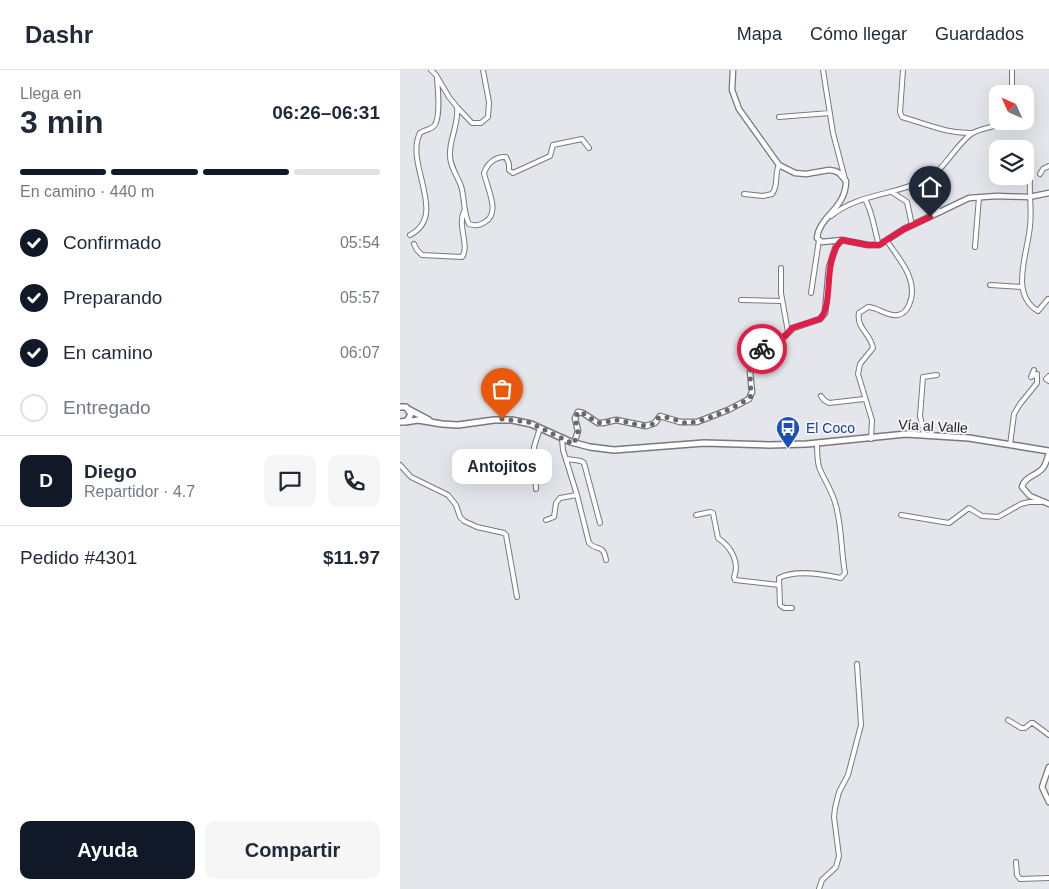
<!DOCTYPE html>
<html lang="es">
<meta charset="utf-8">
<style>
:root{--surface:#fff;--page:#f6f6f7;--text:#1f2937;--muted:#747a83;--line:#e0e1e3;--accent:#111827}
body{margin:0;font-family:Helvetica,sans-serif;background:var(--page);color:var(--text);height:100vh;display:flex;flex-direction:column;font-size:19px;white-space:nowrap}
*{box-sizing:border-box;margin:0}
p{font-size:16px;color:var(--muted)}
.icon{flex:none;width:28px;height:28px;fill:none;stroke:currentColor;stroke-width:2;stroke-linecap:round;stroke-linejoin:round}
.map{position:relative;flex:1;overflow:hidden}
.side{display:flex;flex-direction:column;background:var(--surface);width:400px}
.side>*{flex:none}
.needle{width:32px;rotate:315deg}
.tools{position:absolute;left:589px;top:15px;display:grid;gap:10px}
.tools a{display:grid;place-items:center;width:45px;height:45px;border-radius:10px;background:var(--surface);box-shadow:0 5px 20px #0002;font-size:25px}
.pin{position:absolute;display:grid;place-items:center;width:42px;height:42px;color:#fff;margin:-51px -21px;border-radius:50% 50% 50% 0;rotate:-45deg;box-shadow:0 0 5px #0007}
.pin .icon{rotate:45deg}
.courier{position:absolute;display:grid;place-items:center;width:50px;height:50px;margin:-25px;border:4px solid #e11d48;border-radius:50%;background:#fff;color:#222;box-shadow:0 1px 6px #0007}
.bubble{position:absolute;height:35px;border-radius:10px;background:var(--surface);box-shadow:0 5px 20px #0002;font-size:16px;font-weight:700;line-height:35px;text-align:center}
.headline em{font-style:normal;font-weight:700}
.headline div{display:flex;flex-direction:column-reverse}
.headline{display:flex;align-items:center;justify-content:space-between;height:85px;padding:0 20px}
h1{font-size:32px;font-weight:700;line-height:38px}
.bar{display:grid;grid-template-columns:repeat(4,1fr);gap:8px 5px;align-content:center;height:60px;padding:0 20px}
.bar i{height:6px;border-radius:4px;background:var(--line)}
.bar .selected{background:var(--accent)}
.bar p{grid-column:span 4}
.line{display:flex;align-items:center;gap:12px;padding:0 20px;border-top:1px solid var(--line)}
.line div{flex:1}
.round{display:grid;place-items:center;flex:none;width:52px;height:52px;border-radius:10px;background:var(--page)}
ol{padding:0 20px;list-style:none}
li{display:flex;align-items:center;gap:15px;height:55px}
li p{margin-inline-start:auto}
li .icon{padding:5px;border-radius:50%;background:var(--accent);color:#fff;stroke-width:4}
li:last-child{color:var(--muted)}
li i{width:28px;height:28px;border:2px solid var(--line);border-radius:50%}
.action{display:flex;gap:10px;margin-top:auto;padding:10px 20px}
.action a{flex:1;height:58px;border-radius:10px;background:var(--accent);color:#fff;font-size:20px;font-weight:700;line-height:58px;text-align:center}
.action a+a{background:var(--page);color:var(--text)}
header{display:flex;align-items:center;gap:30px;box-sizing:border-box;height:70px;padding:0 25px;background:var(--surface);border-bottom:1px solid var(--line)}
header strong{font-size:24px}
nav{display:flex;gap:28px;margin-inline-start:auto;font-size:18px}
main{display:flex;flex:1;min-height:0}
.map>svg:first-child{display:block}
</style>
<header>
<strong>Dashr</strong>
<nav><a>Mapa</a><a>Cómo llegar</a><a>Guardados</a></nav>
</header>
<main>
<section class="side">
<div class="headline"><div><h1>3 min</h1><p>Llega en</p></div><em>06:26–06:31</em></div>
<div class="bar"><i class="selected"></i><i class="selected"></i><i class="selected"></i><i></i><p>En camino · 440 m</p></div>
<ol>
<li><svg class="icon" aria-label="check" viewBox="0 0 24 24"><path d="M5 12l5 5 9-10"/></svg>Confirmado<p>05:54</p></li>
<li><svg class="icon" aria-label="check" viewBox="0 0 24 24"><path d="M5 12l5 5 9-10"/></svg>Preparando<p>05:57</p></li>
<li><svg class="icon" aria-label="check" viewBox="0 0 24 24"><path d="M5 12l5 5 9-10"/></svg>En camino<p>06:07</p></li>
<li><i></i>Entregado</li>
</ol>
<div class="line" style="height:90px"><b class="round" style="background:var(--accent);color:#fff">D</b><div><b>Diego</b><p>Repartidor · 4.7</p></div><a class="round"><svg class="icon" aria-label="chat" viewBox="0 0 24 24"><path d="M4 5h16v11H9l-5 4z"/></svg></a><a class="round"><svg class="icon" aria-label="phone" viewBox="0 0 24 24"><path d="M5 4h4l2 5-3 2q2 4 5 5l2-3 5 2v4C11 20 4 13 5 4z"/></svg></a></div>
<div class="line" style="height:65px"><div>Pedido #4301</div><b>$11.97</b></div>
<div class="action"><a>Ayuda</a><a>Compartir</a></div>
</section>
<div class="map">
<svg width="649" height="819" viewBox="0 0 649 819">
<rect width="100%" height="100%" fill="#e5e6eb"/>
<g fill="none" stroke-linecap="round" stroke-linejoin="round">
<g stroke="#79797d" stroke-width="6">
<path id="minor" d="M31,0l5,5 13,22 8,10c2,17 -7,30 -7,46 -1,12 7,22 11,33 4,13 2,26 8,38 6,2 10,2 16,-2 16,-9 2,-34 -1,-49 3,-9 11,-17 22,-16l3,7v6l4,3 37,-17 3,-11 29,-6 7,9
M423,0l10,63 12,46
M503,0l-3,42 2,5c24,7 46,17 71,16
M612,24v-24
M57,37l15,16h9l7,-6 1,-15 -6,-32
M379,47l51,-4
M640,104l3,-5 6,-3
M625,105l5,4c-1,16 2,32 0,47 -2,27 -21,68 8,85l10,-12
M528,108l-4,10v9l5,7 12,8
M492,122l15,10 5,23
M344,124l19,2 9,-2c7,-9 2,-19 7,-29
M465,129c8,14 9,30 14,46
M431,146c26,-22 64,-21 94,-36 19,-9 29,-33 46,-46 10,-7 23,-5 32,-13
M10,165c39,-20 -6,-71 10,-102 4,-3 10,-3 14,-7 7,-8 4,-36 3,-47
M14,174l3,6 5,5 40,2c8,-11 -5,-31 2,-46
M575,177l4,-50
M381,198v25l7,39
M590,215l32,2
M411,223l8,-53
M341,230l41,1
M649,306l-3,3 3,2
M421,326l3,4 5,3 35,-4
M524,364l-4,-18 3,-39 14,-2
M162,369l1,11 14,45 12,48c9,9 14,0 17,17
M471,369l1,-19 -14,-46 2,-10 13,-16c-2,-14 -17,-20 -14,-35l9,-6c10,0 19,10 30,8 5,-1 9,-5 11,-10 11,-24 -10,-46 -22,-64
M610,375l4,-31 6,-10 17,-21v-9l-6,3 3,-7
M167,389l14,2 3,2 16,60
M0,395l11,12 37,18 8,10 4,12 4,4 13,6 27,6 2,2 11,62
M136,419l-2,-42 6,-19
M296,445l14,-3 3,1 5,25c13,9 22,24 16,39l1,3 44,5
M501,445l48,8 20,-15 13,8 16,1 23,-13 8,-2h12
M146,450l8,-3 2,-14 4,-5 17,-3
M392,538h-8l-4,-3 -1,-27c17,-9 44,-4 62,0l4,-5c-4,-22 -3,-45 -9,-67 -3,-14 -12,-26 -17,-39 -2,-8 -2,-16 -2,-24
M608,650l13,8h4l6,-5h2l16,12
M616,792l1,13 3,4 29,-1
M419,819l3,-9 14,-13 3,-11 -5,-39 1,-9 4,-16 9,-17 13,-50 -4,-61"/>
</g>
<g stroke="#79797d" stroke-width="7">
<path id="tertiary" d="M333,0l-1,20 7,19 40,56 16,8 11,1 23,-4 6,1 4,2 7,8c0,28 -27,35 -29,57l5,4 20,-2 26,5h11l25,-16 65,-31 28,-2 32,1 20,-4
M174,373l4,-12 -3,-13 3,-6 5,1 15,10h5l13,-3 30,6 9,-3 5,-7 20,6h17l31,-12 21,-11 3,-7 -2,-20 10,-21 6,-5 19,-10 8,-8 27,-9 5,-6 4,-45 7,-22 5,-5
M649,383c-2,6 -3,11 -6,15 -7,8 -19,9 -21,19l8,9 19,8
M649,697l-7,20 7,15"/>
</g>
<g stroke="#79797d" stroke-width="8">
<path id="secondary" d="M0,337h6l5,7 -4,7 -7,1
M8,339l21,11
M5,352l13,-2 24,4 16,1 36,-5h18l19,4 40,18 19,5 24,3 90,-7 65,2 38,-1 99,-10 63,4 80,13"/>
</g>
<use href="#minor" stroke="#fff" stroke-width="4"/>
<use href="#tertiary" stroke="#fff" stroke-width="4.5"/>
<use href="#secondary" stroke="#fff" stroke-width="5"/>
</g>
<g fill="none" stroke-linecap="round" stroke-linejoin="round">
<path stroke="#68686b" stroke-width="5" stroke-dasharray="0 9" d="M102,349l26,3 46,22 4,-13 -3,-13 3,-6c9,1 14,9 22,11 5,1 10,-3 15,-3 14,0 26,10 40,3l3,-5c8,-4 21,5 30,5 12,0 55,-18 63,-27l-1,-24 5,-13 7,-10"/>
<path stroke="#e11d48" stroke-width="6" d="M362,279l23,-13 7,-8 28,-9c14,-15 3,-55 19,-76l3,-3 26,5h11l25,-16 26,-12"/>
</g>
<defs>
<g id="bus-pin" transform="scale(1.25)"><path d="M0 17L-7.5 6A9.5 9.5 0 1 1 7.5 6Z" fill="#1a4fb4" stroke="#f3f3f8"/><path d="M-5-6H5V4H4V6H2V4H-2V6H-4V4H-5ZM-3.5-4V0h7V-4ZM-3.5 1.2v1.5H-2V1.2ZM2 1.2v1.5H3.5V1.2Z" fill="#fff"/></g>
</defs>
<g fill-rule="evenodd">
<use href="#bus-pin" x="388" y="358"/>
</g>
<g text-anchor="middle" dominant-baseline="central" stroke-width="4" stroke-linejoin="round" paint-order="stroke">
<g font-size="14" fill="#242426" stroke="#f3f3f8">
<text transform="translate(533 356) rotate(3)">Vía al Valle</text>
</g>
<g font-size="14" fill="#164399" stroke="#f3f3f8" text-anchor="start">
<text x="406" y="358">El Coco</text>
</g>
</g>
</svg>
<div class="tools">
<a><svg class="needle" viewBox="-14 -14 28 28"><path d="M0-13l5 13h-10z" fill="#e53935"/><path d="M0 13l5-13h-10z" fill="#747a83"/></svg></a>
<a><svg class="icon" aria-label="layers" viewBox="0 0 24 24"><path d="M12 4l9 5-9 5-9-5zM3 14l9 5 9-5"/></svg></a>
</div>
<div class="pin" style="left:102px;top:349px;background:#ea580c"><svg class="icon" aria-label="bag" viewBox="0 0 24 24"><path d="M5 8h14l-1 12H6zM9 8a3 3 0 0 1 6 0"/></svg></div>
<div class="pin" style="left:530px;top:147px;background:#1f2937"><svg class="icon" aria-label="home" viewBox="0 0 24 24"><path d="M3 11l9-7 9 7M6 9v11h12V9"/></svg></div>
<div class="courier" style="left:362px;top:279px"><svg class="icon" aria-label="bike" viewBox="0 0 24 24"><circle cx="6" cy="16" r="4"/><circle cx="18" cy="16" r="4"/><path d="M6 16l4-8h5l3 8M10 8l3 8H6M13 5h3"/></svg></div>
<div class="bubble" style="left:52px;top:379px;width:100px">Antojitos</div>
</div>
</main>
